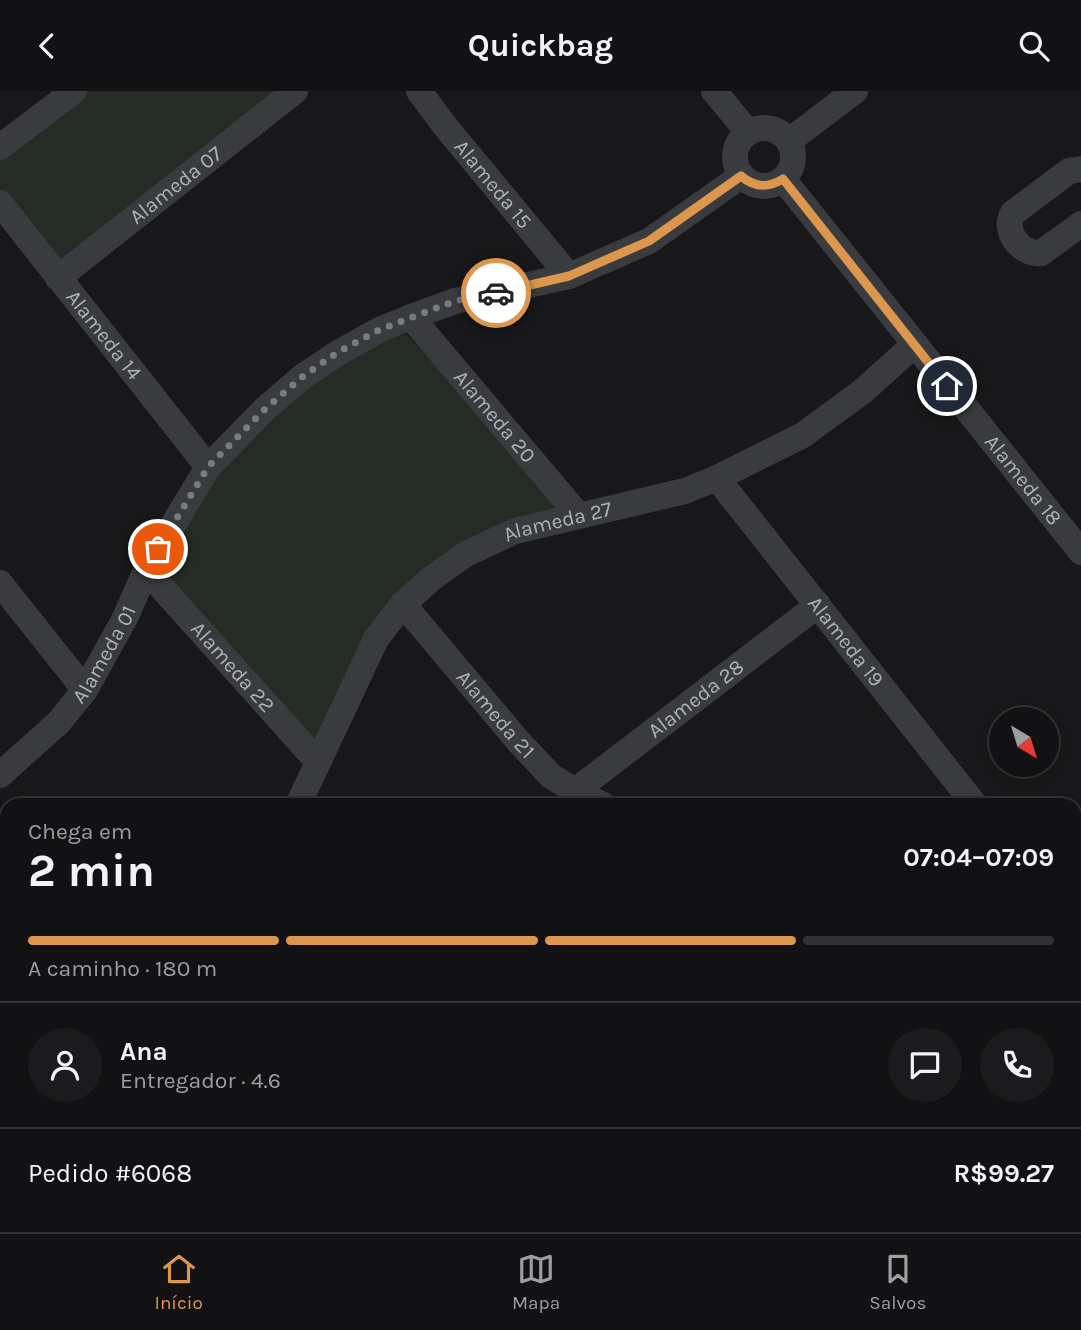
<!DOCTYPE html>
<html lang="pt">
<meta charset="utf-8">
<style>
:root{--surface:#121214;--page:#1b1b1d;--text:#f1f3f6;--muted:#9c9ea0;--line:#313234;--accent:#dd964d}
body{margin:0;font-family:Karla,sans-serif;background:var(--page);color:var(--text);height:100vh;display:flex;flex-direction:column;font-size:26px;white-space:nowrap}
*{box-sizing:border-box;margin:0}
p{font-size:23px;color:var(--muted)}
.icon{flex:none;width:38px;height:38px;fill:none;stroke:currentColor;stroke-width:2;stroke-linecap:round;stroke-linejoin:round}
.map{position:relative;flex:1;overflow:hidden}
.panel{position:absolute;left:0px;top:707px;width:1082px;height:434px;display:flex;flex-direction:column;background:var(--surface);border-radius:21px 21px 0 0;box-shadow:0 4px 10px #0003,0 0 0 2px var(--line)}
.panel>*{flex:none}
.needle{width:46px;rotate:142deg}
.fabs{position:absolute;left:989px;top:616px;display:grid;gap:14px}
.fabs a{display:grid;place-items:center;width:70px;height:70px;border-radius:50%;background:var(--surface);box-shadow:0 4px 10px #0003,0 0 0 2px var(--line);font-size:35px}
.pin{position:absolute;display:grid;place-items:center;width:60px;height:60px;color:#fff;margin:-30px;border:4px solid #fff;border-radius:50%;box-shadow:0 2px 7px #0007}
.courier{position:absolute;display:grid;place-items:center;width:70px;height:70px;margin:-35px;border:5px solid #dd964d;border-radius:50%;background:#fff;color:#222;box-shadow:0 2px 9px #0007}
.summary em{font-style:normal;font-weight:700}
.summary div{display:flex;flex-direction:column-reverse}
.summary{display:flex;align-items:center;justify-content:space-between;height:119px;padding:0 28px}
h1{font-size:46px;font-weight:700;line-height:52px}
.bar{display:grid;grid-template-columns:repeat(4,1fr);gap:10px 7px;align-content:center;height:84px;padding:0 28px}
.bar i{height:9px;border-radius:5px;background:var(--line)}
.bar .current{background:var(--accent)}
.bar p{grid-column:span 4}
.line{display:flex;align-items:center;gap:18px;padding:0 28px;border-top:2px solid var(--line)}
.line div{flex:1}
.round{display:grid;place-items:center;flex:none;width:74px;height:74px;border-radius:37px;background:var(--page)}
header{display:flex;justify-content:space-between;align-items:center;height:91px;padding:0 28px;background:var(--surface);font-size:32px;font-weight:700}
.tabs{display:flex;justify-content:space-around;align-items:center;height:98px;border-top:2px solid var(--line);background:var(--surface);font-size:19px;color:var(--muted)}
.tabs a{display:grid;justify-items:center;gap:4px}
.tabs .current{color:var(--accent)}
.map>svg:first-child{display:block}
</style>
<header><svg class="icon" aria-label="back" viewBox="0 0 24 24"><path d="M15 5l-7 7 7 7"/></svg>Quickbag<svg class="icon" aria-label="search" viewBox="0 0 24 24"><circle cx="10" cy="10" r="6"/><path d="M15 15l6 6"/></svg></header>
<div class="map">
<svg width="1081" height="1141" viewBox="0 0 1081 1141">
<rect width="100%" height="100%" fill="#18181a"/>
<path fill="#252c25" d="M74,0h221l-237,187 -58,-75v-56z
M406,243l173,182 -89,27 -87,61 -85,158 -172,-192 62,-103 130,-114z"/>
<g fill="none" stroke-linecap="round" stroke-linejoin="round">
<g stroke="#3a3b3e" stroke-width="26">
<path id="s1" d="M419,0l26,35 124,150"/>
<path d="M714,0l34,41"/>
<circle cx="764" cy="66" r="29"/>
<path d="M789,50l66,-50"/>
<path d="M0,56l74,-56"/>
<path d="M1081,78l-12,2 -56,42c-11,18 8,42 28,40l40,-29"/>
<path id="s2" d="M783,88l298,373"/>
<path id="s3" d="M0,112l208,264"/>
<path id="s4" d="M58,187l237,-187"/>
<path id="s5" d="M411,226l168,199"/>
<path id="s6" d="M717,387l258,327"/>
<path id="s7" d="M146,479l172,192"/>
<path d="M0,492l85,107"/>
<path id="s8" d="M403,513l115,137 33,35 24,15 28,14"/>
<path id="s9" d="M0,684l59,-53 26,-32 40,-72 21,-48 62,-103 57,-58 37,-32 36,-24 41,-23 32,-13 44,-16 114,-25 80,-35 92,-65"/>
<path id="s10" d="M575,700l243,-186"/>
<path id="s11" d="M298,714l78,-166 27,-35 29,-26 34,-24 49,-23 170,-40 32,-13 86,-43 60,-44 51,-46"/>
<path d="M0,767l7,9"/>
<path d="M1074,841l7,8"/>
<path d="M1074,945l7,-6"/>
<path d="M386,1134l8,7"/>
<path d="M713,1134l6,7"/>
<path d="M978,1134l5,7"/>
<path d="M0,1136l4,5"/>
<path d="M74,1141l9,-7"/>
<path d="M839,1141l9,-7"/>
<path d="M907,1141l8,-7"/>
</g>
</g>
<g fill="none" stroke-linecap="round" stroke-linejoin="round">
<path stroke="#787c81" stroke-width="7" stroke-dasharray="0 12.6" d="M158,458l50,-82 57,-58 37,-32 36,-25 41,-22 76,-29 41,-8"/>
<path stroke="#dd964d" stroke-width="9" d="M496,202l73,-17 80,-35 92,-65c14,12 27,12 42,3l164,207"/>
</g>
<g text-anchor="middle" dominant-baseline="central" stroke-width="6" stroke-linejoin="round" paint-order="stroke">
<g font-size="21" fill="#acb2b8" stroke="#131315">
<text stroke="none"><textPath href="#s1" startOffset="119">Alameda 15</textPath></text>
<text stroke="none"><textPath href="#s4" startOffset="150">Alameda 07</textPath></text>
<text stroke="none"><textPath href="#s3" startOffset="168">Alameda 14</textPath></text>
<text stroke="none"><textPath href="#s5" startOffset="130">Alameda 20</textPath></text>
<text stroke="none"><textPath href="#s2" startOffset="385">Alameda 18</textPath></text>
<text stroke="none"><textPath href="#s11" startOffset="406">Alameda 27</textPath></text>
<text stroke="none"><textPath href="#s6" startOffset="208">Alameda 19</textPath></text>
<text stroke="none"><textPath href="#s9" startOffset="161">Alameda 01</textPath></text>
<text stroke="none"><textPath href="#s7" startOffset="130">Alameda 22</textPath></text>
<text stroke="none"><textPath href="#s10" startOffset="152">Alameda 28</textPath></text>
<text stroke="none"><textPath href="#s8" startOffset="144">Alameda 21</textPath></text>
</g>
</g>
</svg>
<div class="fabs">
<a><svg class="needle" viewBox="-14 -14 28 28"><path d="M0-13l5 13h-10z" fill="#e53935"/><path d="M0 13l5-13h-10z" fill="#9c9ea0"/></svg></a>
</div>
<div class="pin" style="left:158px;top:458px;background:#ea580c"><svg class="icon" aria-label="bag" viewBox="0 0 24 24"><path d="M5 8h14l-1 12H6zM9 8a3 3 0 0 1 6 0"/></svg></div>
<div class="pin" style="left:947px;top:295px;background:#1f2937"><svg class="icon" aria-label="home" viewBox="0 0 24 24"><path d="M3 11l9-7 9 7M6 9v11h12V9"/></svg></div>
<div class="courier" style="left:496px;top:202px"><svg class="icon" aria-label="car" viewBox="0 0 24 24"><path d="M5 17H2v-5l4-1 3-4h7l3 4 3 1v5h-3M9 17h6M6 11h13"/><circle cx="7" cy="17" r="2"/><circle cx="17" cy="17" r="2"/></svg></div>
<section class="panel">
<div class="summary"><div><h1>2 min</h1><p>Chega em</p></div><em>07:04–07:09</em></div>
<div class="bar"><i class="current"></i><i class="current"></i><i class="current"></i><i></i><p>A caminho · 180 m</p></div>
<div class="line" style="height:126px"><a class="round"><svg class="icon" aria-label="person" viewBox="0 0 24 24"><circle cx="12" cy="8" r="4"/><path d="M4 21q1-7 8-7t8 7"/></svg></a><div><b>Ana</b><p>Entregador · 4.6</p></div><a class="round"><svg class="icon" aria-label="chat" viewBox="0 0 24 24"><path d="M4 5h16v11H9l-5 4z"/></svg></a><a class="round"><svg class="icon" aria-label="phone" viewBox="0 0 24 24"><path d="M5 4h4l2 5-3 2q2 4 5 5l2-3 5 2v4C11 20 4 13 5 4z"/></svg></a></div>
<div class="line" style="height:91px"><div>Pedido #6068</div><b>R$99.27</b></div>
</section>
</div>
<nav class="tabs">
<a class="current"><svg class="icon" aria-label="home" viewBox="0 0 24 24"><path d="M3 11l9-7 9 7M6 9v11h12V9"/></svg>Início</a>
<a><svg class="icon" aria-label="map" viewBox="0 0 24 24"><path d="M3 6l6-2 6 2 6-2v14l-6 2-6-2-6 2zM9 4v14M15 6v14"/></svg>Mapa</a>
<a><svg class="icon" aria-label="saved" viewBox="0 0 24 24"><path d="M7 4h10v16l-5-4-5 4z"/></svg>Salvos</a>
</nav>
